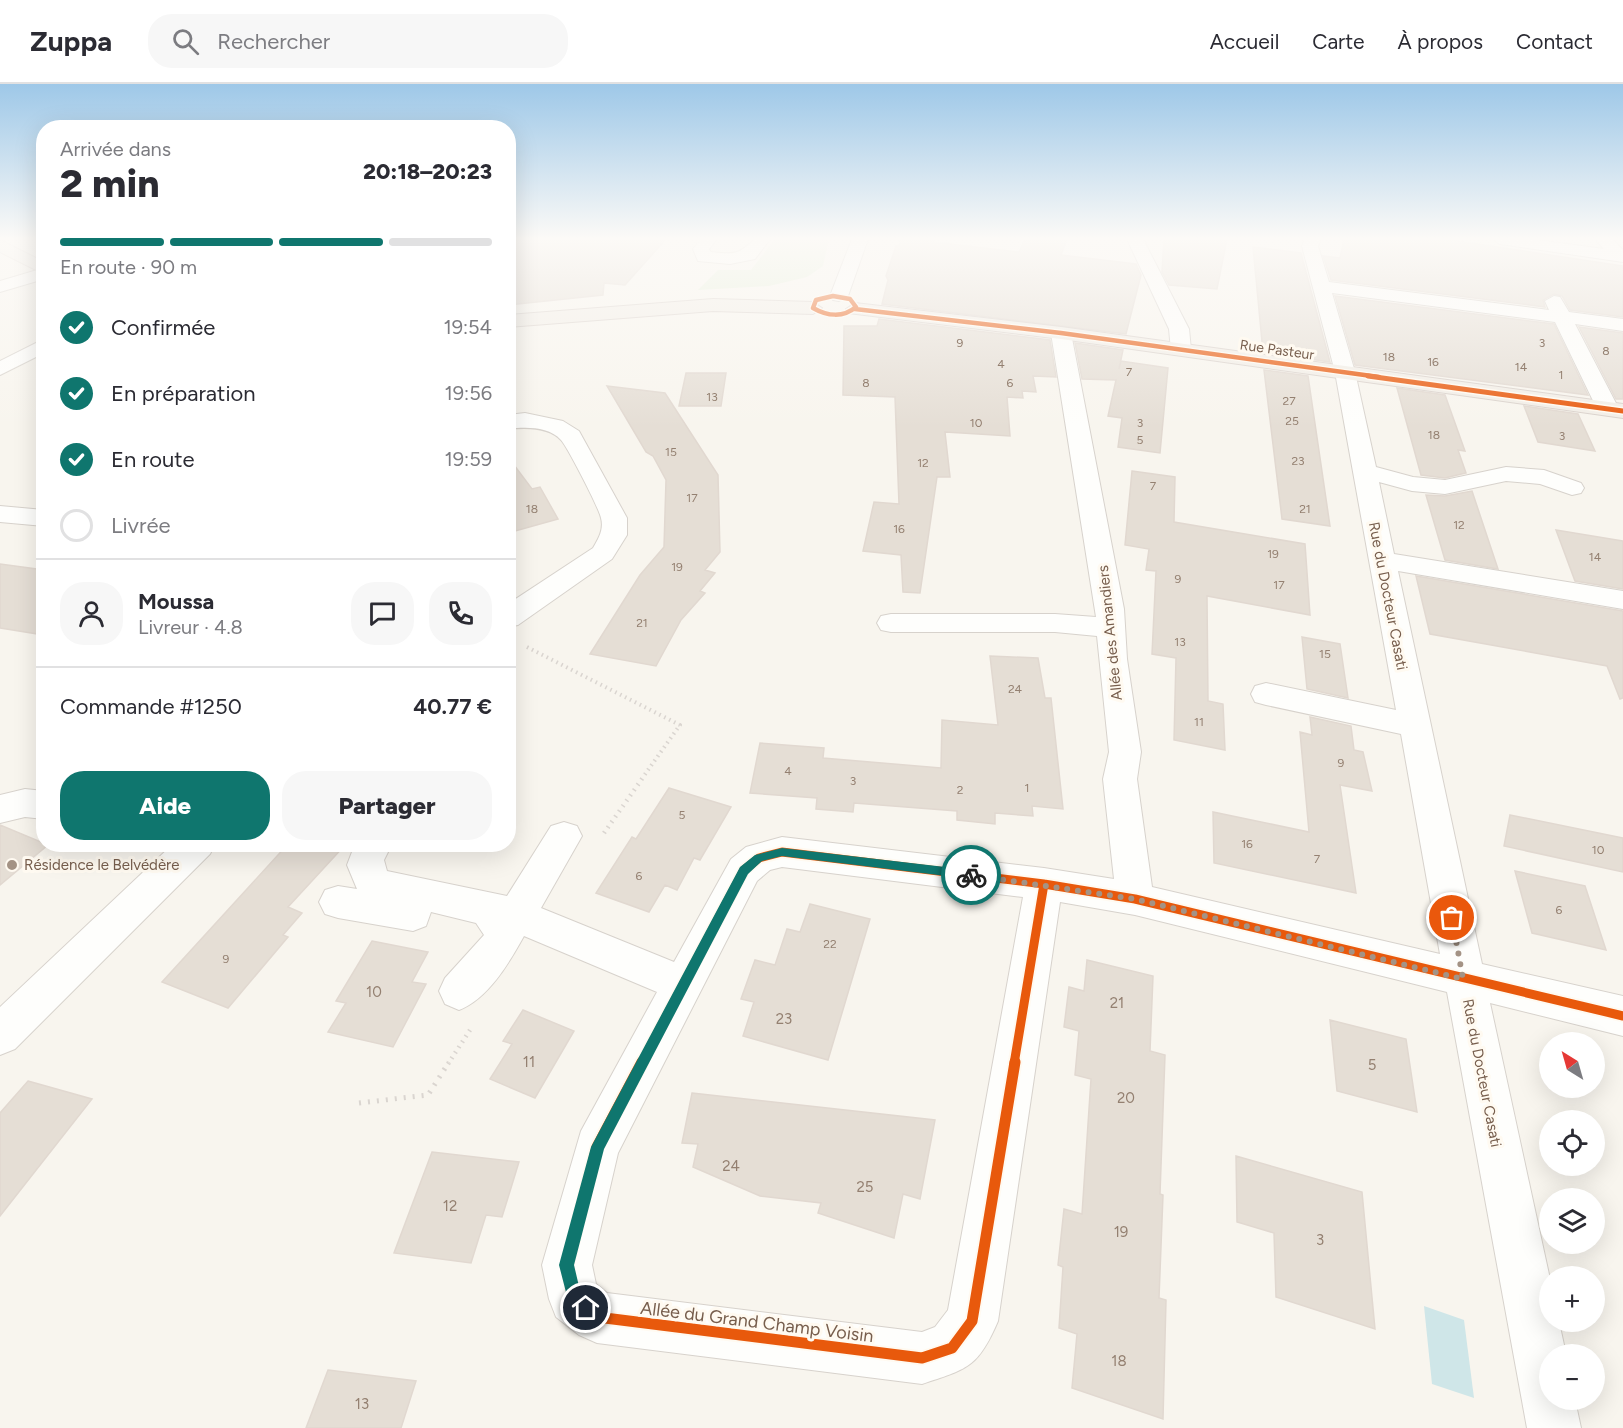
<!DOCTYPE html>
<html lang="fr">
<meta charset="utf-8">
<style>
:root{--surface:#fff;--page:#f7f7f7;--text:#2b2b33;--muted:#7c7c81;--line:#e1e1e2;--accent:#0f766e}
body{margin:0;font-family:Figtree,sans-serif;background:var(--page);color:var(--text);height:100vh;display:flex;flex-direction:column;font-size:22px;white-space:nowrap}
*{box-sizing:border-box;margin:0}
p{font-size:20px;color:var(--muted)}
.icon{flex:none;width:33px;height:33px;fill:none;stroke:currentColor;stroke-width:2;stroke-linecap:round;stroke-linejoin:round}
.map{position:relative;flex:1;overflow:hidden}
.drawer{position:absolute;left:36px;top:36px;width:480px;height:732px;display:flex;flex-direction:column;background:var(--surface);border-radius:24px;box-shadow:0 6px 24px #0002}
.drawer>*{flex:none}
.needle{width:39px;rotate:323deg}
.tools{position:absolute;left:1539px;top:948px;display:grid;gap:12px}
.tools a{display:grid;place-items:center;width:66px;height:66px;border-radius:50%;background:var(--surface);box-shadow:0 6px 24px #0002;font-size:30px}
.pin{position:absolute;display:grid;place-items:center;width:51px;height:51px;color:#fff;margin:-26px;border:3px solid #fff;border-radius:50%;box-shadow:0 2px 6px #0007}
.courier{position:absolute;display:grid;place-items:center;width:60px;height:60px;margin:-30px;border:4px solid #0f766e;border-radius:50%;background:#fff;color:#222;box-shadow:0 2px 8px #0007}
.summary em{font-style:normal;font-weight:800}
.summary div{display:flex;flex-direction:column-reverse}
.summary{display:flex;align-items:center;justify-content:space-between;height:102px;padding:0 24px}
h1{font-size:39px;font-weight:800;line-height:45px}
.bar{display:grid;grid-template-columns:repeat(4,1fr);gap:9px 6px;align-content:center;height:72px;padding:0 24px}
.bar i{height:8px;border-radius:4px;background:var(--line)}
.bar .current{background:var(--accent)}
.bar p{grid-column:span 4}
.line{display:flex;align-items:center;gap:15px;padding:0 24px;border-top:2px solid var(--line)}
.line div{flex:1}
.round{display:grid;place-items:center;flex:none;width:63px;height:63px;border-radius:24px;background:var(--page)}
ol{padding:0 24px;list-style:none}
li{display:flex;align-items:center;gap:18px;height:66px}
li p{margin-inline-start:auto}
li .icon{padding:6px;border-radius:50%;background:var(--accent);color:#fff;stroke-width:4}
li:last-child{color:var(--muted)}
li i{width:33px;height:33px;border:3px solid var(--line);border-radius:50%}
.primary-button{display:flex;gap:12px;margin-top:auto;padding:12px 24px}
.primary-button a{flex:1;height:69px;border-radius:24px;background:var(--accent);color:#fff;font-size:24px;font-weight:800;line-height:69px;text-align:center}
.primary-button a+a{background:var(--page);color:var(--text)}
header{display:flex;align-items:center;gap:36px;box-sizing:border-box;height:84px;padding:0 30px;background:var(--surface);border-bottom:2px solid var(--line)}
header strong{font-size:28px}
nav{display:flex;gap:33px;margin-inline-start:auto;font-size:21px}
.search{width:420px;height:54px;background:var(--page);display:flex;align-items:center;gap:15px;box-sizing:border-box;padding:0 21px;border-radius:24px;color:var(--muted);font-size:22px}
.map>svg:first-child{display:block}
</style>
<header>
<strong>Zuppa</strong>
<div class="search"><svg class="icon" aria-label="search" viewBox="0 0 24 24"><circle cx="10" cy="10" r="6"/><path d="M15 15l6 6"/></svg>Rechercher</div>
<nav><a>Accueil</a><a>Carte</a><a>À propos</a><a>Contact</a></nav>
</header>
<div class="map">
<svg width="1623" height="1344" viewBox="0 0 1623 1344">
<rect width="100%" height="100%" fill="#f8f5ee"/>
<path fill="#e4efd9" d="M775,155h54l-6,27 -16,11 -38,9 -71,4 20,-20h33z"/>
<path fill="#cfe6e8" d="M1424,1222l40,14 10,78 -42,-14z"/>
<path fill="#e5ded5" stroke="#e1d8d0" stroke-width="1.5" d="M508,155h158l-41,46 -21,-2 -1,12 -95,10z
M901,155h33l-1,3 86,10 6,-13h42l-6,16 75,9 5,11 -15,59 -244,-30 6,-24 -2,-4 10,-30h3z
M1164,155h63l-10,50 -48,-4 -7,-13z
M1344,155h100l179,27v51l-53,-7 -8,-14 -8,-2 -11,6 2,7 -214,-27 -8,-24 17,2z
M1253,163l48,6 29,109 -67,-10z
M1335,212l219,28 34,71 -233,-30z
M879,235l171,21 6,37 -23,-1 3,16 -14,-1 1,7 -16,-1 3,39 -65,-4 5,45h-13l-17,116 -17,-1 -2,-37 -38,-4 11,-49 25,2 -4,-107 -52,-2 1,-69h33z
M1579,243l44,6v66h-7z
M1075,259l48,7 -4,19 2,-8 47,7 -8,85 -42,-6 4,-29 -14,-2 8,-36 -34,-1z
M1264,286l44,6 22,150 -48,-7z
M686,289h40l-5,33h-42z
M607,302l58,7 53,82 2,77 -15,18 10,3 -15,18 5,2 -24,27 -25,46 -66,-12 50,-79 24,-28 2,-67 -13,-24 -7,-4z
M1397,304l48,7 20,56 -7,-1 8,23 -21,5 -24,-3z
M1524,322l54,8 17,37 -57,-9z
M508,373l24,32 8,-2 18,32 -50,14z
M1132,387l43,6 -1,45 131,22 5,71 -103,-19 1,105 15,3 2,46 -51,-10 2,-82 -24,-4 4,-83 -10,-1 3,-21 -24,-4z
M1472,407l26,78 -53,-9 -19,-65 19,1z
M1556,446l67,11v48l-48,-8z
M0,480l44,6v65l-44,-7z
M1416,492l207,35v87l-3,1 -13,-33 -177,-32z
M1302,553l38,7 8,54 -41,-9z
M990,572l48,2 7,40h6l12,111 -31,-3 1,10 -38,-3v11l-38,-4v-9l-103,-8 -1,9 -37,-3 1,-11 -67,-5 10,-50 64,5 -1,10 118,10 1,-48 56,5z
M1310,633l41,9 3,24 9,2 9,39 -32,-6 16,108 -142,-30 -1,-51 96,20 -9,-100 12,3z
M669,704l62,19 -31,53 -6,-2 -17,32 -12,-5 -16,27 -53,-19 36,-56 4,2z
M1510,731l113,23v34l-119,-26z
M0,741l48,20 -48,40z
M288,760h58l-58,63 14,6 -19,22 5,2 -60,71 -66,-26z
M1515,787l70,15 21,64 -74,-17z
M810,820l60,15 -42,141 -85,-24 11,-34 -13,-3 14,-39 20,5 12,-36 13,3z
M372,857l56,11 -16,30 14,2 -33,63 -65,-15 18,-29 -10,-2z
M1087,876l66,16 -3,75 15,4 -5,139 3,1 -4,103 7,2 -3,119 -91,-31 5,-54 -18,-6 4,-61 -5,-2 6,-56 18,5 9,-135 -16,-4 4,-44 -15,-4 5,-40 15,4z
M523,926l51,21 -39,67 -45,-19 22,-35 -9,-3z
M1330,936l76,19 11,73 -80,-21z
M28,997l64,18 -92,117v-103z
M692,1009l243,27 -15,79 -17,-5 -9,44 -76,-25 3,-10 -61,-7 -67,-29 5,-23 -16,-1z
M432,1068l87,10 -17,55 -16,-2 -15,48 -77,-10z
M1236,1072l126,36 13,137 -99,-32 -2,-64 -37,-11z
M328,1286l88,11 -15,47h-95z"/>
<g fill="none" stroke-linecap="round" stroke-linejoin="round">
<g stroke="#d7d2cc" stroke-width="2">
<path id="minor" d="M701,155h16l-8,10 2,3c21,2 28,4 43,-13h16l-15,20 -25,5 -32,-3 -5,-12z
M852,155h16l-20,57 -9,5 -6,-1 -3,-4z
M1127,155h16l46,90 2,21 -3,4h-14l-3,-4 -2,-21z
M1305,155h16l-3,7 11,36 220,28 -4,-9 9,-5 6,1 9,15 54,7v12l-48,-7 44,85 -3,5h-16l-3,-5 -42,-87 -223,-29 23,79 21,95 37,10 32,3 61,-13 38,3 37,13 3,5 -3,5 -9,2 -32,-11 -34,-3 -61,13 -33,-3 -33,-9 15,72 229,37v18l-225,-38 84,393 141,32v40l-133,-33 60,276v43h9l7,32h-16v46h25l6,28h-54l-80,-436 -312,-77 -75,-13 -62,419c-20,47 -31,48 -76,63l-325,-41 -18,-8 -23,-18 -7,-18 -7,-34 39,-134 76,-139 -133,-56c-15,27 -36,63 -65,74l-14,-6 -6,-13 6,-13 39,-43 -8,-12 -45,-11 -5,14 -13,5 -75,-13 -13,-4 -6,-12 6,-12 13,-4 19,3 -10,-24 8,-21h37l-8,16 3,11 120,25 44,-70 13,-4 13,4 5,10 -41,72 133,54 57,-103 15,-12 36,-10 262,31 70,11 -11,-100 6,-27 -12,-116 -42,-4h-164l-10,-2 -4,-7 4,-7 10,-2h164l41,3 -45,-284 3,-4h14l3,4 53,276 3,50 14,93 -4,27 15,108 288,67 -39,-220 -135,-29 -11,-3 -4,-8 4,-8 11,-3 130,27 -61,-338 -33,-126zM782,783l241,30 -75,413 -13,17 -13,5 -315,-39 -11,-9 -4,-19 26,-112 139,-272 13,-11z
M1492,155h38l74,10 -9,-10h17l11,11v12l-123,-18z
M44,184v11l-44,13v-11z
M44,255v14l-44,22v-14z
M525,329l38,8 16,10 48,87v17l-15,24 -94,66 -10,2v-23l85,-56c6,-10 11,-19 8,-30 -2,-10 -34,-72 -40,-78 -13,-14 -36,-13 -53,-11v-14z
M0,422l44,4v16l-44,-4z
M25,705l19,2v28l-19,-2 -25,6v-28z
M173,760h42l-5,10 -195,195 -15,6v-48z"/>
</g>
<g stroke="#d9d1cb" stroke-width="2">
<path id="major" d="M0,156l44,22v12l-44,-22z
M713,215l100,3 9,6 -9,6 -100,-3 -205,16v-12z
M855,219l206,24 562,77v14l-562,-79 -213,-26 -2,-4z"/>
</g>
<path stroke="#dad5d0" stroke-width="4" stroke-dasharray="1.5 4" stroke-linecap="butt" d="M527,563l153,78 -37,52"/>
<path stroke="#dad5d0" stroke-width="4.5" stroke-dasharray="1.5 5" stroke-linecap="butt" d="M604,749l40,-57
M448,980l22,-34"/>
<path stroke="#dad5d0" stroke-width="5" stroke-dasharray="2 7" stroke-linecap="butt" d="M359,1019l69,-8 21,-33"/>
<use href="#minor" fill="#fefefc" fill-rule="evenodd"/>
<use href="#major" fill="#f2eee7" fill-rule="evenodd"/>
<g stroke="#fffaf1" stroke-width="7">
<path id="cycleway-far3" d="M833,212l17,3 6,8c-13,11 -29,9 -43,1l3,-8z
M855,225l206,24 318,44"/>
</g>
<g stroke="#fffaf1" stroke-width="8">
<path id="cycleway-far2" d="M1368,292l255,35"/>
</g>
<g stroke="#fffaf1" stroke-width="13">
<path id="cycleway-far1" d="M1044,800l91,15 488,117
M641,980l103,-194 15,-12 23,-6 262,32
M1014,980l30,-180"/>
</g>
<g stroke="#fffaf1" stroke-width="15">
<path id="cycleway" d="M642,978l-45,85 -30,118 7,34 23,18 325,41 30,-10 20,-27 43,-259"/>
</g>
<use href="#cycleway-far3" stroke="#e8590c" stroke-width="4.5"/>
<use href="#cycleway-far2" stroke="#e8590c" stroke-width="5"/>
<use href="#cycleway-far1" stroke="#e8590c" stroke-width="9"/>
<use href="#cycleway" stroke="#e8590c" stroke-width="11"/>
</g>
<linearGradient id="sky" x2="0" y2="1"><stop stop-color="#9ec8e8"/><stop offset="0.45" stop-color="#fcfaf7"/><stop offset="1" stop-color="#fcfaf7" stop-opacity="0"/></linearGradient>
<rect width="1623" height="343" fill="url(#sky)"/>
<path fill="#0f766e" d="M782,764l189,22 6,5 -6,4 -189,-23 -20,5 -14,13 -144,275 -30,116 7,30 12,13 -2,6 -5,2 -17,-12 -10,-39 32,-118 149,-280 15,-12z"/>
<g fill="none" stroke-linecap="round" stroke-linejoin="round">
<path stroke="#a49385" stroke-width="6" stroke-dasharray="0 10.8" d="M971,791l164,24 328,80 -11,-61"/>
</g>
<circle fill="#a49385" stroke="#fffaf1" stroke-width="2" cx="12" cy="781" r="6"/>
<g text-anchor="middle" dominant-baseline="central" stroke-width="6" stroke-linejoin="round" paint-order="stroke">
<g font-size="12" fill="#948071">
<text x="960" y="259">9</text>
<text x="1542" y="259">3</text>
<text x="1606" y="267">8</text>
<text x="1389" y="273">18</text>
<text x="1433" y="278">16</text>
<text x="1001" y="280">4</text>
<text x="1521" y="283">14</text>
<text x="1129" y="288">7</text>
<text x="1561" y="291">1</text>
<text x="866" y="299">8</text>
<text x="1010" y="299">6</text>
<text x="712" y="313">13</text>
<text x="1289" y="317">27</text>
<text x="1292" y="337">25</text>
<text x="976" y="339">10</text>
<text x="1140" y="339">3</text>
<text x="1434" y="351">18</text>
<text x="1562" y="352">3</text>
<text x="1140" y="356">5</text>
<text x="671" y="368">15</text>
<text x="1298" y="377">23</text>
<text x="923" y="379">12</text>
<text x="1153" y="402">7</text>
<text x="692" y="414">17</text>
<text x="532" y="425">18</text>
<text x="1305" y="425">21</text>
<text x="1459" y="441">12</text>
<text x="899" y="445">16</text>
<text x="1273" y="470">19</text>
<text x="1595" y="473">14</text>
<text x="677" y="483">19</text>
<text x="1178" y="495">9</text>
<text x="1279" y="501">17</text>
<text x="642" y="539">21</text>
<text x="1180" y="558">13</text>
<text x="1325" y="570">15</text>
<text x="1015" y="605">24</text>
<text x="1199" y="638">11</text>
<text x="1341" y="679">9</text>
<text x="788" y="687">4</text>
<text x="853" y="697">3</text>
<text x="1027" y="704">1</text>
<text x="960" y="706">2</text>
<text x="682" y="731">5</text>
<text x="1247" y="760">16</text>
<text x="1598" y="766">10</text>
<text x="1317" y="775">7</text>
<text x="639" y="792">6</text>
<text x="1559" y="826">6</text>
<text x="830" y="860">22</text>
<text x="226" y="875">9</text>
</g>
<g font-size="14" fill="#775e4d" stroke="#fffaf1">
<text transform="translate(1277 266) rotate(8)">Rue Pasteur</text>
</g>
<g font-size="15" fill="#775e4d" stroke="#fffaf1">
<text transform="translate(1388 512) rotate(79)">Rue du Docteur Casati</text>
<text transform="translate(1110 549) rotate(-96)">Allée des Amandiers</text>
<text transform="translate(1482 989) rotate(79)">Rue du Docteur Casati</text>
</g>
<g font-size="15" fill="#775e4d" stroke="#fffaf1" text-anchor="start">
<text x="24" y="781">Résidence le Belvédère</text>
</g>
<g font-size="15" fill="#948071">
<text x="374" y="908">10</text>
<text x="1117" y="919">21</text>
<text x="784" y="935">23</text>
<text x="529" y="978">11</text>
<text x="1372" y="981">5</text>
<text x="1126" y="1014">20</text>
<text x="731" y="1082">24</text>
<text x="865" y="1103">25</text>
<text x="450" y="1122">12</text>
<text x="1121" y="1148">19</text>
<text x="1320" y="1156">3</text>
<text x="1119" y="1277">18</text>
<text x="362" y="1320">13</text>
</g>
<g font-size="18" fill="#775e4d" stroke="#fffaf1">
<text transform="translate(757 1238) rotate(7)">Allée du Grand Champ Voisin</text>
</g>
</g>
</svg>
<div class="tools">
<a><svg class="needle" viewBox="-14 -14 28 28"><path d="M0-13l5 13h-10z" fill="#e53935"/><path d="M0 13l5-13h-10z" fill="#7c7c81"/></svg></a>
<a><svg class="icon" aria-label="locate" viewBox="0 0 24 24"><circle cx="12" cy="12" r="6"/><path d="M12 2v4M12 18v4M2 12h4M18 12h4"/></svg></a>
<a><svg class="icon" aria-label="layers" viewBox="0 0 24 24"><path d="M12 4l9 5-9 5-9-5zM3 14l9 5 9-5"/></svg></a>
<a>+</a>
<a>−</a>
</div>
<div class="pin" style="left:1452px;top:834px;background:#ea580c"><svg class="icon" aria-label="bag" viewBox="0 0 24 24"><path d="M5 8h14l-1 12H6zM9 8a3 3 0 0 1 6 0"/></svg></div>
<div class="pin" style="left:586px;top:1224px;background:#1f2937"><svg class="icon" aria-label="home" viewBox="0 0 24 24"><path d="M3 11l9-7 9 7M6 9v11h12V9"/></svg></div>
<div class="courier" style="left:971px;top:791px"><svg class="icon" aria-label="bike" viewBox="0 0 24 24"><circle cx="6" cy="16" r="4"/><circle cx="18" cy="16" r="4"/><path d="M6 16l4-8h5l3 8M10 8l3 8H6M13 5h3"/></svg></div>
<section class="drawer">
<div class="summary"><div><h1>2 min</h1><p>Arrivée dans</p></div><em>20:18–20:23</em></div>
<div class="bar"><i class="current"></i><i class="current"></i><i class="current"></i><i></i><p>En route · 90 m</p></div>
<ol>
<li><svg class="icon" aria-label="check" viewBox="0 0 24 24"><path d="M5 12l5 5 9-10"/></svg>Confirmée<p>19:54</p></li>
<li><svg class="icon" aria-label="check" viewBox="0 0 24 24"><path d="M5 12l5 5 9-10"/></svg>En préparation<p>19:56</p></li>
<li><svg class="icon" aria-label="check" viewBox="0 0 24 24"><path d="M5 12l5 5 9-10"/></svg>En route<p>19:59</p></li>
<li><i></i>Livrée</li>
</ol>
<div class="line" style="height:108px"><a class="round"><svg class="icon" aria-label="person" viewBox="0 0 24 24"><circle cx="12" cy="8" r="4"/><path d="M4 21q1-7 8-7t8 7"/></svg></a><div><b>Moussa</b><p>Livreur · 4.8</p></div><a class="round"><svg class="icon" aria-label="chat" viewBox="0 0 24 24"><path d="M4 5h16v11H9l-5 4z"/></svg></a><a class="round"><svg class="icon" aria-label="phone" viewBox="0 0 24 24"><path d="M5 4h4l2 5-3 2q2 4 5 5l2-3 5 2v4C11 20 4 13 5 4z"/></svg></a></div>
<div class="line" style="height:78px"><div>Commande #1250</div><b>40.77 €</b></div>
<div class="primary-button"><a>Aide</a><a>Partager</a></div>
</section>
</div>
